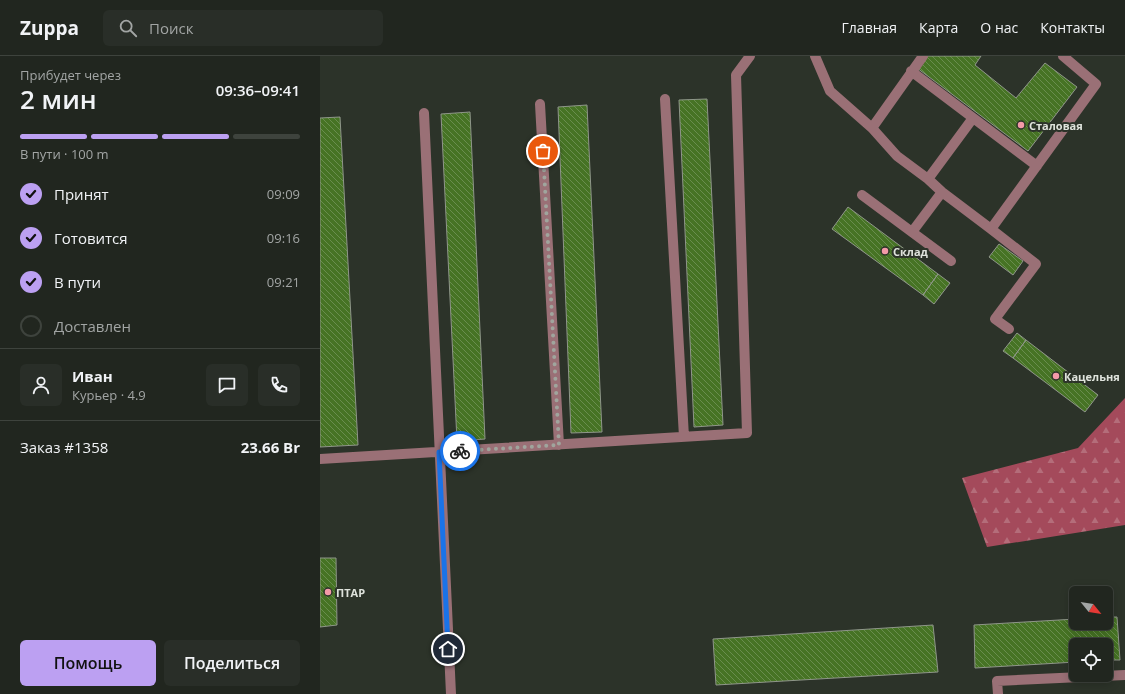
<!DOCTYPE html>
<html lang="ru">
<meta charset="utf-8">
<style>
:root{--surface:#21261f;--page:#292e28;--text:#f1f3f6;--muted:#a2a5a4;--line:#3e433d;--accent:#bca0f2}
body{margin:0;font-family:"Open Sans",sans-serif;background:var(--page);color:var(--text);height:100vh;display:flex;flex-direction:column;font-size:15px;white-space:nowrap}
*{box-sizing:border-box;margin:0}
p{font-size:13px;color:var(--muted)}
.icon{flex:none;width:22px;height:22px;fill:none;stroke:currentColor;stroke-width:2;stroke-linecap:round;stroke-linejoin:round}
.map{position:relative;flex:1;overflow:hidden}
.side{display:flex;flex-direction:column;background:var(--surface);width:320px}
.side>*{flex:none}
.needle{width:26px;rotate:120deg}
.controls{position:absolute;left:749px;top:530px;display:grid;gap:8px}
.controls a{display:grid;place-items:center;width:44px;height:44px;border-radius:6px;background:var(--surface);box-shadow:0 2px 10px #0003,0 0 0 1px var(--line);font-size:20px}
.pin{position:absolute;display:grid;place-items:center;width:34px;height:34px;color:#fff;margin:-17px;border:2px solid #fff;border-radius:50%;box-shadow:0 1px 4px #0007}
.courier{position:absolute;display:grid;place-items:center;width:40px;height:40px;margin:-20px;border:3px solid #1a73e8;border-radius:50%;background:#fff;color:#222;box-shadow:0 1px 5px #0007}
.summary em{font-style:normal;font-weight:600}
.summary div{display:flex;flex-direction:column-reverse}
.summary{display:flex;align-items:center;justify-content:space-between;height:68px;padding:0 20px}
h1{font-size:26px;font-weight:600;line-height:30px}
.bar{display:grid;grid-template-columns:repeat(4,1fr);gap:6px 4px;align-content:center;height:48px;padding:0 20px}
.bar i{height:5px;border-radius:3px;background:var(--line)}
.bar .active{background:var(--accent)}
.bar p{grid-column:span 4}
.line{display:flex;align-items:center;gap:10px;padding:0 20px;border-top:1px solid var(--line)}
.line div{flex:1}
.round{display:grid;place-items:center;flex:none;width:42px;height:42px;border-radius:6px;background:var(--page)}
ol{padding:0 20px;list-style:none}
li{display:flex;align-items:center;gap:12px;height:44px}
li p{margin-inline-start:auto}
li .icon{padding:4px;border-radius:50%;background:var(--accent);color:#111;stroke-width:4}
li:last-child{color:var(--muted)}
li i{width:22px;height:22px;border:2px solid var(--line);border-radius:50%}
.cta{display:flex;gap:8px;margin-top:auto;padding:8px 20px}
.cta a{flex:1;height:46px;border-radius:6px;background:var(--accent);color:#111;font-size:16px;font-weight:600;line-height:46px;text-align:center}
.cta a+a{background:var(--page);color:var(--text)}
header{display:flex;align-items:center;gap:24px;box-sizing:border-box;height:56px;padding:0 20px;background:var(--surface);border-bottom:1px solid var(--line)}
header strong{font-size:19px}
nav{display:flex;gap:22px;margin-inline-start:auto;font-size:14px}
.search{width:280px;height:36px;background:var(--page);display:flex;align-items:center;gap:10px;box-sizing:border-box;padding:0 14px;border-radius:6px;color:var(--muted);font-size:15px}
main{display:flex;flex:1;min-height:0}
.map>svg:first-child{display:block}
</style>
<header>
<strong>Zuppa</strong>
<div class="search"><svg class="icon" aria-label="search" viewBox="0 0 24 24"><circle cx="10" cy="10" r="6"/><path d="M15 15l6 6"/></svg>Поиск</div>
<nav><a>Главная</a><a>Карта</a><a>О нас</a><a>Контакты</a></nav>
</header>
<main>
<section class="side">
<div class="summary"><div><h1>2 мин</h1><p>Прибудет через</p></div><em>09:36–09:41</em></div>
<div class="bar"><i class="active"></i><i class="active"></i><i class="active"></i><i></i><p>В пути · 100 m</p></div>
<ol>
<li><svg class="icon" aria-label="check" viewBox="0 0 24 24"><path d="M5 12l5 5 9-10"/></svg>Принят<p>09:09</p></li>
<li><svg class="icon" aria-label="check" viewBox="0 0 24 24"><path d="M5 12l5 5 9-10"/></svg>Готовится<p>09:16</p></li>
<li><svg class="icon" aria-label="check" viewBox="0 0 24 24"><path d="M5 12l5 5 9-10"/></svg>В пути<p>09:21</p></li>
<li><i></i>Доставлен</li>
</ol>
<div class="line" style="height:72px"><a class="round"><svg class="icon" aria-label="person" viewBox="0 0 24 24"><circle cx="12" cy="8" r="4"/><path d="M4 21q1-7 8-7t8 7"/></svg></a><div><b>Иван</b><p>Курьер · 4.9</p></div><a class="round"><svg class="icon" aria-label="chat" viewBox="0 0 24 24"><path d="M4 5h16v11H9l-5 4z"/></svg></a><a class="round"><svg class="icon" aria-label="phone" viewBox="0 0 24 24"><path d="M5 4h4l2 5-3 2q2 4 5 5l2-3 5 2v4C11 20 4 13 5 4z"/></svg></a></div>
<div class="line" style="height:52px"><div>Заказ #1358</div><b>23.66 Br</b></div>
<div class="cta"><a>Помощь</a><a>Поделиться</a></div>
</section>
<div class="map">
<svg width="805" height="638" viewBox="0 0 805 638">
<defs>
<pattern id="forest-firs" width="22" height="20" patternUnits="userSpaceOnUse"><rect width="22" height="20" fill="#a44a5b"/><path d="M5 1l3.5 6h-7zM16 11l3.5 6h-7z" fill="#b46d7a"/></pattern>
<pattern id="building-back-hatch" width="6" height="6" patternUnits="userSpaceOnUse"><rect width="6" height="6" fill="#467324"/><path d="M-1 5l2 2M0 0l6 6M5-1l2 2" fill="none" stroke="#698d4e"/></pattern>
</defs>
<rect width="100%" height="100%" fill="#2c3329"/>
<path fill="url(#forest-firs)" d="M805,342v127l-138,22 -25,-69 116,-30z"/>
<path fill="url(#building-back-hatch)" stroke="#8f968a" d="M606,0h55l-6,9 41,33 29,-35 32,24 -49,64 -111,-83z
M387,43l16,326 -29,2 -15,-327z
M267,49l15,327 -31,1 -13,-326z
M150,56l15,327 -28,2 -16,-327z
M20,61l18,328 -38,2v-329z
M528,151l90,67 -15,21 -91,-66z
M679,188l24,17 -10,14 -24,-18z
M618,218l12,9 -16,21 -11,-9z
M697,277l9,7 -13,18 -10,-7z
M706,284l72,55 -13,17 -72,-54z
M0,502h16l1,67 -17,2z
M786,561h11l3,43h-14v-15h-30v17l-101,6 -1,-43 102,-6v4h30z
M613,569l5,47 -222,13 -3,-46z"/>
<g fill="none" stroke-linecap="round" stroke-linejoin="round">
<path stroke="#9a7076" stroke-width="10" d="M495,0l15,35 42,37 25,28 31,23 14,13 49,37 45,35 -41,55 14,10
M591,15l126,95
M345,43l19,338
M220,48l19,341
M104,57l27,581
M552,72l51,-72
M608,123l45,-61
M542,139l89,66
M671,173l105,-145 -33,-28
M592,176l30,-40
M0,403l427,-26 -11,-358 14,-19
M678,638l-1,-13 128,-6"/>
</g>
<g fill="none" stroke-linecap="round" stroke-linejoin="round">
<path stroke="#a0a59d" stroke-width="4" stroke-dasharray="0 7.2" d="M140,395l99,-6 -16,-294"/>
<path stroke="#1a73e8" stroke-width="5" d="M128,593l-9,-197 21,-1"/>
</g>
<g fill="#f39aa7" stroke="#2c3329" stroke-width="1.5">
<circle cx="701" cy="69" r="4"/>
<circle cx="565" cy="195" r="4"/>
<circle cx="736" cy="320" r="4"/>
<circle cx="8" cy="536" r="4"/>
</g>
<g text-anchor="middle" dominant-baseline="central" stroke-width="4" stroke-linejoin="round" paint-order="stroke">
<g font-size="11" font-weight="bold" fill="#dfe3dc" stroke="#2c3329" text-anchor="start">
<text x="709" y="69">Сталовая</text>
<text x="573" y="195">Склад</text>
<text x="744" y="320">Кацельня</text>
<text x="16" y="536">ПТАР</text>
</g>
</g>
</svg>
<div class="controls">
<a><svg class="needle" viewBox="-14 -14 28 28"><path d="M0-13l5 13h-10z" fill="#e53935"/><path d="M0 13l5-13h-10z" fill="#a2a5a4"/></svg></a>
<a><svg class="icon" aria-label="locate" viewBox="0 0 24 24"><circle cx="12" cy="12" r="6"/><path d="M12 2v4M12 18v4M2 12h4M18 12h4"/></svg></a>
</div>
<div class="pin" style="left:223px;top:95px;background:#ea580c"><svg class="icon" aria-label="bag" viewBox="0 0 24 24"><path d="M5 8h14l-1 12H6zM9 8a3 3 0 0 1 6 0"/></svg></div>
<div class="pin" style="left:128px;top:593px;background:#1f2937"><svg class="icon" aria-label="home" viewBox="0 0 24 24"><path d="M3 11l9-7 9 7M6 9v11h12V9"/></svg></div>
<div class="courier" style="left:140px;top:395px"><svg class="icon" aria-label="bike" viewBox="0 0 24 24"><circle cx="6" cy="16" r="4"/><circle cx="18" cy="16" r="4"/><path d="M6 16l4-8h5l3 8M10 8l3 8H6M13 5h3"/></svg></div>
</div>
</main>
